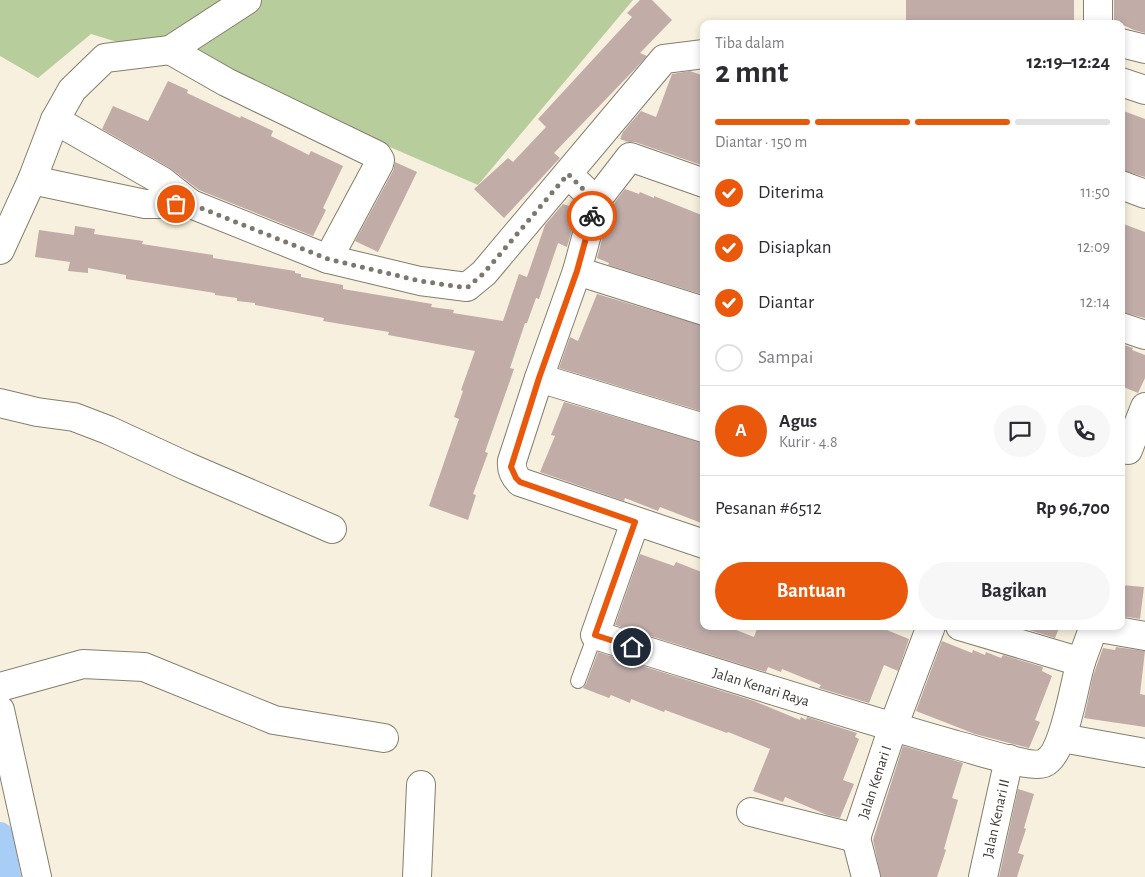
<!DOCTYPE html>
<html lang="id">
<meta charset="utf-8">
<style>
:root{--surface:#fff;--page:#f7f7f7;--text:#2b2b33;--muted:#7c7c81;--line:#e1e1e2;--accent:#ea580c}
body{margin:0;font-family:"Alegreya Sans",sans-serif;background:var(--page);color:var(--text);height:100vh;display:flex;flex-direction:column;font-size:19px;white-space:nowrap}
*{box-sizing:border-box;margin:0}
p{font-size:16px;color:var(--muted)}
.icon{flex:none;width:28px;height:28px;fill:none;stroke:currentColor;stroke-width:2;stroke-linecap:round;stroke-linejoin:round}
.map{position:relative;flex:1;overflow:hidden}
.side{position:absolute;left:700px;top:20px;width:425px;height:610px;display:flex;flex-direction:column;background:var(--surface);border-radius:10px;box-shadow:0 2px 8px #0003}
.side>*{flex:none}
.pin{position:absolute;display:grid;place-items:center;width:42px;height:42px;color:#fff;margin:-21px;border:2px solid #fff;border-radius:50%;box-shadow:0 1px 5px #0007}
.courier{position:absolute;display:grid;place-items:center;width:50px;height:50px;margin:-25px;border:4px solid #ea580c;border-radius:50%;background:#fff;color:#222;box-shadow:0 1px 6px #0007}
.head em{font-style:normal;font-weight:600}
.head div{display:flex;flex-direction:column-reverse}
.head{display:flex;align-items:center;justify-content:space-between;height:85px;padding:0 15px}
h1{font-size:32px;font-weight:600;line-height:38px}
.bar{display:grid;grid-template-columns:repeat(4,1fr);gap:8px 5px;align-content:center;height:60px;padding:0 15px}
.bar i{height:6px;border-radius:4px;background:var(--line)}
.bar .current{background:var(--accent)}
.bar p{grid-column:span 4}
.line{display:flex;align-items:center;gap:12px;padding:0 15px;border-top:1px solid var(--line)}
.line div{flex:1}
.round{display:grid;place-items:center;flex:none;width:52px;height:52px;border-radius:26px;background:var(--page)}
ol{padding:0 15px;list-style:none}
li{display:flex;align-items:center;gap:15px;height:55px}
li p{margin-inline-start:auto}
li .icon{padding:5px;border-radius:50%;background:var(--accent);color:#fff;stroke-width:4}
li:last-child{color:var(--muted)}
li i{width:28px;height:28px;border:2px solid var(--line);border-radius:50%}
.cta{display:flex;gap:10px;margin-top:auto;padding:10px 15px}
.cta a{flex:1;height:58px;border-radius:30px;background:var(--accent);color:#fff;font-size:20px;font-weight:600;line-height:58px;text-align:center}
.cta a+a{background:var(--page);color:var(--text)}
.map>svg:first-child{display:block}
</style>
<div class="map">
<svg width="1145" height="877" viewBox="0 0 1145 877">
<rect width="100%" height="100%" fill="#f7f0de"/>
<path fill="#b8cd9c" d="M0,0h633l-155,185 -260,-112 -127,-39 -53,44 -38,-22z"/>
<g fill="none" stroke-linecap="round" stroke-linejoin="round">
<path stroke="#a8cef7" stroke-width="26" d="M0,835l8,42"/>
</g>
<path fill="#c1aca8" d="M640,0h12l20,20 -32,33 7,3 -12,13 -81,84 6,5 -56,60 -30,-29 34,-31 5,4 33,-35 -8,-8 94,-102 -5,-4z
M906,0h168v24l-81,-2v2h-33v-2l-54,-1z
M1114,0h31v33l-11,-3 -13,-6 -7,-1z
M690,71l14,5v90l-69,-24h-7l-8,-3 3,-7 18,-21 15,6 16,-43z
M168,81l20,9 -1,3 17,8 36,17 1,-2 32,15 -2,5 38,19 2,-4 32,15 -20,42 3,2 -13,26 -114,-46 -29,-22 -68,-39 11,-23 35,15z
M1121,110l24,9v58l-24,-7z
M395,162l22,10 -39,80 -23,-11 38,-70z
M625,189l14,5 1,-2 14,6v-2l50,20v79l-96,-30 1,-2 -12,-5 10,-37 8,-19z
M563,204l15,5 -11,38 -9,-4 -19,56 -3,-1 -9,25h-2l-15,45 4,1 -29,83 3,1 -15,41 3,1 -8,25 -39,-14 30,-87 -5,-2 9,-26 -2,-1 14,-39 -87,-16 1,-3 -66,-11 1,-3 -69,-13v-2l-18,-2v-3l-22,-3v-2l-89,-14v-4l-38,-7v5l-20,-2 2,-9 -35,-5 4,-27 35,5 1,-9 20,3 -1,5 49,7 -1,3 71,11v3l82,13v2l6,1v3l42,8v4l89,15 -1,3 23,3 -1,3 50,8 16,-47 8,3 18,-52z
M1121,223l24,9v86l-24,-6z
M597,294l107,32v86l-145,-44 11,-31 8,4z
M1121,344l12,4 -1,2 13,5v23l-7,15 -17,-7z
M564,402l140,41v81l-44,-17 -2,4 -33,-13 -1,3 -84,-29 15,-36 -4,-1z
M640,554l34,12 2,-4 28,11v53h22l28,11 4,-11h119l32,13 -11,32 -14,-6 -15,38 -50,-15 2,-3 -39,-16 -1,3 -13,-5 -2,5 -151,-47z
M1121,585l23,2 -4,32 -19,-3z
M1016,626h44l-5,12z
M942,641l30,12 1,-3 12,5 1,-3 15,6 2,-3 40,12 -1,4 10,5 -17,44 5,2 -11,26 -54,-14 -59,-23z
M1116,647l29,4 -5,43 5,1v32l-61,-9 9,-42 10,-28 12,2z
M598,652l156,49 46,19 1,-3 5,3 1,-3 50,16 -2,4 4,2 -16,41 11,4 -14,34 -13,-3 -42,-18 -2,5 -30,-11 17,-42 -42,-17 -1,1 -62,-23 -1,2 -33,-13 -1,4 -19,-8 -2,3 -26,-10 3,-4z
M903,746l60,17 -11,35 6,2 -14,49 2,1 -9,27h-56l-8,-37z
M1018,789l16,5 -10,34 2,1 -8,24 6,2 -7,22h-18z"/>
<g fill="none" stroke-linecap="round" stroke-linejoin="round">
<g stroke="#857e6e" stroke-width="16">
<path id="service" d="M578,681l17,-46"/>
</g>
<g stroke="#857e6e" stroke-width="30">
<g id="minor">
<path d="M1098,0v24"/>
<path d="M1121,43l24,6"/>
<path d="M170,50l56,32 151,73 3,5 -1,4 -51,95"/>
<path d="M1121,82l24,8"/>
<path d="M55,120l107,61 29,23"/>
<path d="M568,174l28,27 -19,70 -38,107 -27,83c-1,9 2,15 8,21l184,62"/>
<path d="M32,180l113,24h46l137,55 92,22 47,6 17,-14 180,-214 40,-5"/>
<path d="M1121,185l24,9"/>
<path d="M596,201l34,-44 74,26"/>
<path d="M577,271l127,40"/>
<path d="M1121,327l24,8"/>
<path d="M539,378l165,50"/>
<path d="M0,403l37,9 37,5 34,13 78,36 146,63"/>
<path d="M1121,447l7,3 17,-43"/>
<path id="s1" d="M635,522l-40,113c120,37 240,76 361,110 17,4 75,24 88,18 21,-9 30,-80 37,-101 4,-12 9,-24 13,-36"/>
<path d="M960,626l121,36"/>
<path d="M1094,627l51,9"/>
<path d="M0,687l83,-23 61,3 130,53 110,18"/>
<path d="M1062,738l83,15"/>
<path d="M751,812l105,26"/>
<path id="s2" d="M856,838l37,-111 38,-101"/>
<path d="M856,838l10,39"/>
<path d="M417,877l4,-92"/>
<path id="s3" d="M983,877l26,-118"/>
</g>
</g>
<g stroke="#857e6e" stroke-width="30">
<path id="tertiary" d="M0,250l32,-70 23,-60 17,-30 33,-32 65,-8 77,-50
M0,710l37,167"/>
</g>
<use href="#service" stroke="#fff" stroke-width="14"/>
<use href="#minor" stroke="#fff" stroke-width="28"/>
<use href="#tertiary" stroke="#fff" stroke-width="28"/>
</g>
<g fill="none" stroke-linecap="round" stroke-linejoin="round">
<path stroke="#7d786e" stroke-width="5" stroke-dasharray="0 9" d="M176,204h15l137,55 92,22 41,6h7l16,-14 84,-99 28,28 -4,14"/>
<path stroke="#ea580c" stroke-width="6" d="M592,216l-15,55 -38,107 -28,89 5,11 4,4 115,40 -40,113 37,12"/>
</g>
<g text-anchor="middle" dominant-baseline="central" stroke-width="5" stroke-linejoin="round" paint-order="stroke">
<g font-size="15" fill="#3b3831" stroke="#fffdfa">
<text stroke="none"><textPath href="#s1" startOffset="294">Jalan Kenari Raya</textPath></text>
<text stroke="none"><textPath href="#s2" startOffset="59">Jalan Kenari I</textPath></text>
<text stroke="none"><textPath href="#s3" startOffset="60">Jalan Kenari II</textPath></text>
</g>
</g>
</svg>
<div class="pin" style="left:176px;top:204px;background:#ea580c"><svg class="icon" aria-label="bag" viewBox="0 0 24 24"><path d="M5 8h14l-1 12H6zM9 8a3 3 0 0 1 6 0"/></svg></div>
<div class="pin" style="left:632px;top:647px;background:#1f2937"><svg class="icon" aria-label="home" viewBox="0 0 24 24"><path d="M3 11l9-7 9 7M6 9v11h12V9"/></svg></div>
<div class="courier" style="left:592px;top:216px"><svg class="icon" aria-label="bike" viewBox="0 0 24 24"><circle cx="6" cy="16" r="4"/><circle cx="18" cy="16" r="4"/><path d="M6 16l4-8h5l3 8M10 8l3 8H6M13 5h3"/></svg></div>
<section class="side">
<div class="head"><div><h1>2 mnt</h1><p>Tiba dalam</p></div><em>12:19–12:24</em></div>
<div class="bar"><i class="current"></i><i class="current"></i><i class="current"></i><i></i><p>Diantar · 150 m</p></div>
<ol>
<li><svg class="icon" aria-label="check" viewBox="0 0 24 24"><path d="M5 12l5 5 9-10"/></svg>Diterima<p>11:50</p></li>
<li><svg class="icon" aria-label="check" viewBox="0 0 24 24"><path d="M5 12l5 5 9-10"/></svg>Disiapkan<p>12:09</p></li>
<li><svg class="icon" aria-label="check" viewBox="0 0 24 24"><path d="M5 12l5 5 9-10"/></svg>Diantar<p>12:14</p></li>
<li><i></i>Sampai</li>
</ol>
<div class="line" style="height:90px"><b class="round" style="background:var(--accent);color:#fff">A</b><div><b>Agus</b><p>Kurir · 4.8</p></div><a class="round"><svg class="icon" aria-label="chat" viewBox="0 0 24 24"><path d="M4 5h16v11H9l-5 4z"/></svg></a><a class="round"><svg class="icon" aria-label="phone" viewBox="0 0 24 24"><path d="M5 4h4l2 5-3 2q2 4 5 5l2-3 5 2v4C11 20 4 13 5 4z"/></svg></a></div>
<div class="line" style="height:65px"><div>Pesanan #6512</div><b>Rp 96,700</b></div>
<div class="cta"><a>Bantuan</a><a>Bagikan</a></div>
</section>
</div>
